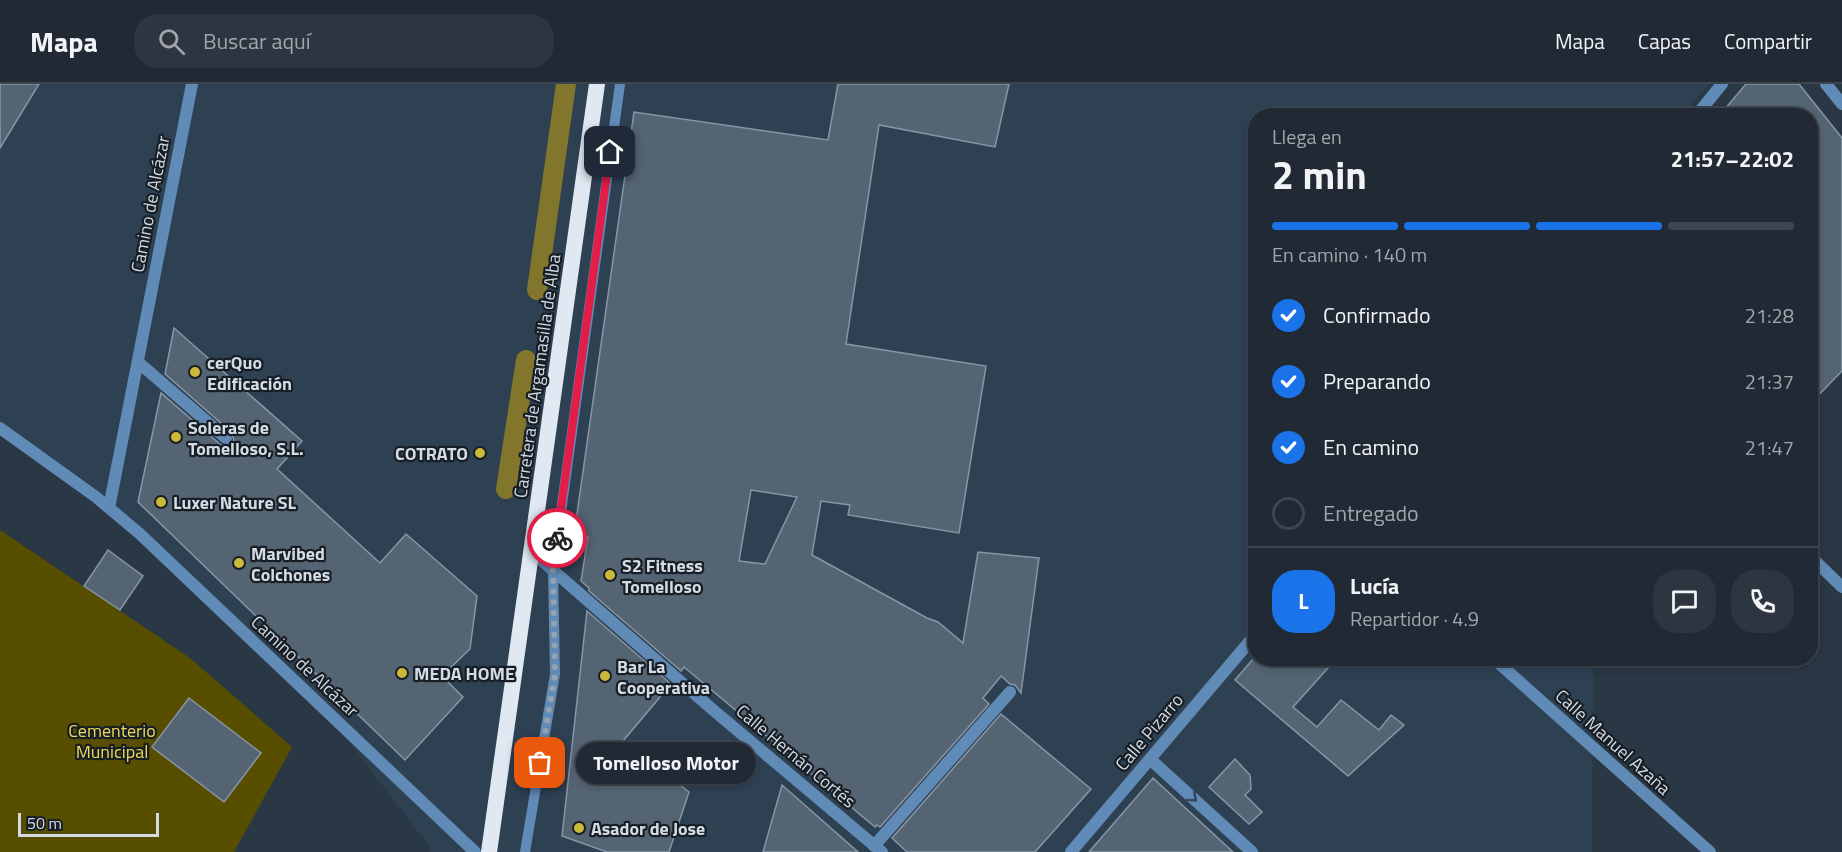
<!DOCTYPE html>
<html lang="es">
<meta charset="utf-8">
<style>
:root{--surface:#202934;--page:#2d3540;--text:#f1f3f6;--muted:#a2a6ac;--line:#3d454f;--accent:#1a73e8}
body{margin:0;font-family:"Titillium Web",sans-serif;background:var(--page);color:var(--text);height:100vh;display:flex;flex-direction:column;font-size:22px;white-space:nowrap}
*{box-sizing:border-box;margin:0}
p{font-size:20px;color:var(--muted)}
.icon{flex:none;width:33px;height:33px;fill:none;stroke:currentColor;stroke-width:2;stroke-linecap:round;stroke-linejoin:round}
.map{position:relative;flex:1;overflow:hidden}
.drawer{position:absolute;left:1248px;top:24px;width:570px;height:558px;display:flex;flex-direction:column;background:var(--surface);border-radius:24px;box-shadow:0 3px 9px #0003,0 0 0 2px var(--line)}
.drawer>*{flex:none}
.scale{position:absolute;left:18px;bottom:15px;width:141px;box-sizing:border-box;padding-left:6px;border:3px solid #d3dce5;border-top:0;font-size:16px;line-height:21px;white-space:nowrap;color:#d3dce5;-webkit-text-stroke:4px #181e25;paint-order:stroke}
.pin{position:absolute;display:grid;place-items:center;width:51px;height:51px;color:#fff;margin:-26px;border-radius:12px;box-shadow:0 3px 9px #0006}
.courier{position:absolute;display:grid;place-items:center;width:60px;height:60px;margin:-30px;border:4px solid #e11d48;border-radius:50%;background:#fff;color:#222;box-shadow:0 2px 8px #0007}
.bubble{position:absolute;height:42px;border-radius:21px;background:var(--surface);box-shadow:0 3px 9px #0003,0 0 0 2px var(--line);font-size:20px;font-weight:700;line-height:42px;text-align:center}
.headline em{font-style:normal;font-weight:700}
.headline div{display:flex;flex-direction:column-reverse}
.headline{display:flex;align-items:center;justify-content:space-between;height:102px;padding:0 24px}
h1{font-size:39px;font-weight:700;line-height:45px}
.bar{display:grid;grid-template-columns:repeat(4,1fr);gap:9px 6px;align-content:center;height:72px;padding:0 24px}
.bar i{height:8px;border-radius:4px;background:var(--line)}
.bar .active{background:var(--accent)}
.bar p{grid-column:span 4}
.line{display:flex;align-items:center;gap:15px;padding:0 24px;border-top:2px solid var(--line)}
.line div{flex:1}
.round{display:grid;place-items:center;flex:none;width:63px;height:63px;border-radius:24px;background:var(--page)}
ol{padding:0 24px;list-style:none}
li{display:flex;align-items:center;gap:18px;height:66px}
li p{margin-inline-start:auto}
li .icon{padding:6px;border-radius:50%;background:var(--accent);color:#fff;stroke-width:4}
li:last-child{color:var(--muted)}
li i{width:33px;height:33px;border:3px solid var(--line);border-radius:50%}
header{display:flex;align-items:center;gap:36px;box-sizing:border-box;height:84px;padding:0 30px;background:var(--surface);border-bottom:2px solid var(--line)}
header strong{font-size:28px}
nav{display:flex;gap:33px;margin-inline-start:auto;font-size:21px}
.search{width:420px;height:54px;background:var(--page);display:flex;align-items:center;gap:15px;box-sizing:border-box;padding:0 21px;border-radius:24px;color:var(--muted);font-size:22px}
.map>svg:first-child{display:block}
</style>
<header>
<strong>Mapa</strong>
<div class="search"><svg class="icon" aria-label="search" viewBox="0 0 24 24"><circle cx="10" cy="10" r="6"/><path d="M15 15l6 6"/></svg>Buscar aquí</div>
<nav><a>Mapa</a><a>Capas</a><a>Compartir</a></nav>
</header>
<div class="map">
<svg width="1842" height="768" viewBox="0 0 1842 768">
<rect width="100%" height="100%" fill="#2a3745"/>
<path fill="#2e4153" d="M0,0h1710l-27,31 -427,1v542l337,1 -1,193h-1163l1,-5 -107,-139 -214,-200 -109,-79z"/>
<path fill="#584e00" d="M0,446l190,128 102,89 -58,105h-234z"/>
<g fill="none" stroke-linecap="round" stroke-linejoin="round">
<path stroke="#81762b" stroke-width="20" d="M537,206l29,-206
M506,405l20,-129"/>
</g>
<path fill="#556473" stroke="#8796a7" stroke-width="1.5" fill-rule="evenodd" d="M0,0h39l-39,64z
M838,0h171l-14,63 -116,-22 -33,219 140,22 -27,167 -111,-18 2,-10 -29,-4 -9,54 115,63 11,4 25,21 15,-91 61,6 -18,135 -6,-8 -5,-1 -9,-8 -18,22 6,6 -109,123 -3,-2 -2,2 -191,-160 -3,4 -92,-80v-3l-8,-7 7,-44 -14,-2 60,-423 194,28zM751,406l46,7 -32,67 -26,-3z
M1746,0h53l43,54v233l-32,33v-288h-91z
M174,244l128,113 -25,28 103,94 26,-29 71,62 -7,53 -28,27 21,21 -58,63 -267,-258 23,-109 60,52 8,1 5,-6 -3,-8 -66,-58z
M108,466l35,26 -23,34 -36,-24z
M587,527l84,73 -48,57 66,51 -20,60h-62l-45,-16z
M1254,574h83l-44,49 24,20 24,-27 38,30 12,-15 13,10 -56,51 -113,-96z
M189,614l72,55 -37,49 -72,-55z
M1001,630l90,75 -56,63h-128l-15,-14z
M1235,675l15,16 1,14 -6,6 17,17 -13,12 -40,-37z
M1153,694l80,74h-144z
M782,701l76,67h-95z"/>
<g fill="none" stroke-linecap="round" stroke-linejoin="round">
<path stroke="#618bb7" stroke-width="10" d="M525,768l30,-178 -2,-104 67,-486"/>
<path stroke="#618bb7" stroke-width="12" d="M1826,0l16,20
M1696,32l26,-32
M138,278l88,76
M0,344l96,69 44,37 335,318
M109,424l83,-424
M532,468l180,157 170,143
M1810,472l32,31
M1493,574l217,194
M1150,675l102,93
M874,762l136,-154
M1071,768l185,-218"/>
<path stroke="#e0e9f2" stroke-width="16" d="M489,768l108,-768"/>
</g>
<defs><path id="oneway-chevron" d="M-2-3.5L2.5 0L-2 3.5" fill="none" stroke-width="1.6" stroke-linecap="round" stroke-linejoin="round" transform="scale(1.5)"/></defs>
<use stroke="#324458" href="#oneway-chevron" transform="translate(1193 714) rotate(42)"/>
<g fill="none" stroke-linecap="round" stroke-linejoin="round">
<path stroke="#98a2ad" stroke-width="6" stroke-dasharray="0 10.8" d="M540,679l15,-89 -2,-104 4,-32"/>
<path stroke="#e11d48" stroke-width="8" d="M557,454l53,-386"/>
</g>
<g fill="#cbb939" stroke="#181e25" stroke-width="2">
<circle cx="195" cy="288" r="6"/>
<circle cx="176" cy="353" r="6"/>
<circle cx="480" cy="369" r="6"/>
<circle cx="161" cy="418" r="6"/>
<circle cx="239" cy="479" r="6"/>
<circle cx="610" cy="491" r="6"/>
<circle cx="402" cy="589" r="6"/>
<circle cx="605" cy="592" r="6"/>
<circle cx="579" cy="744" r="6"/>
</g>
<g text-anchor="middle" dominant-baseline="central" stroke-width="4.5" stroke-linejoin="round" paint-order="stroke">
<g font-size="18" fill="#d3dce5" stroke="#181e25">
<text transform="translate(150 120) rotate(-79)">Camino de Alcázar</text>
<text transform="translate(537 292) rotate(-82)">Carretera de Argamasilla de Alba</text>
<text transform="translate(305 582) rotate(43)">Camino de Alcázar</text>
<text transform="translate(1149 648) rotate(-50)">Calle Pizarro</text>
<text transform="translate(1613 658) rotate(42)">Calle Manuel Azaña</text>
<text transform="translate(796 672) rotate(40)">Calle Hernán Cortés</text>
</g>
<g font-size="18" font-weight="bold" fill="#d3dce5" stroke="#181e25" text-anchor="start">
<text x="207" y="278">cerQuo<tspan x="207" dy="21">Edificación</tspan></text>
<text x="188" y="343">Soleras de<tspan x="188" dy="21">Tomelloso, S.L.</tspan></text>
<text x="468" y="369" text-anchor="end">COTRATO</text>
<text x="173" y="418">Luxer Nature SL</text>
<text x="251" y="469">Marvibed<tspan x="251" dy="21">Colchones</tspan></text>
<text x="622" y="481">S2 Fitness<tspan x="622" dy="21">Tomelloso</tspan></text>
<text x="617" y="582">Bar La<tspan x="617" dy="21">Cooperativa</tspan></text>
<text x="414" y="589">MEDA HOME</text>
<text x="591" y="744">Asador de Jose</text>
</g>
<g font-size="18" fill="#ecd956" stroke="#181e25">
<text x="112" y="646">Cementerio<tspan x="112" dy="21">Municipal</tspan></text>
</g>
</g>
</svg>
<div class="scale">50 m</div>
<div class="pin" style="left:540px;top:679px;background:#ea580c"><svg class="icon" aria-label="bag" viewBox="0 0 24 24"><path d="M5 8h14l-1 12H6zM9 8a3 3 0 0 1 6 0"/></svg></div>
<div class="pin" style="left:610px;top:68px;background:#1f2937"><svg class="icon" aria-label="home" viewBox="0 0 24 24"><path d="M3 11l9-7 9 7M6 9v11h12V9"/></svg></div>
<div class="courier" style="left:557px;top:454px"><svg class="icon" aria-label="bike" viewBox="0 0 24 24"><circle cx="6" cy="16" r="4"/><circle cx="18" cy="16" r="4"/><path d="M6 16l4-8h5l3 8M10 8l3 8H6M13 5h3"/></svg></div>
<div class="bubble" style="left:576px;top:658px;width:180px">Tomelloso Motor</div>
<section class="drawer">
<div class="headline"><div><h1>2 min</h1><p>Llega en</p></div><em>21:57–22:02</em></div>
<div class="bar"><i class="active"></i><i class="active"></i><i class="active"></i><i></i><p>En camino · 140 m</p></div>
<ol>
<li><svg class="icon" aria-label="check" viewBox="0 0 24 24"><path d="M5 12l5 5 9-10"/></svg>Confirmado<p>21:28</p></li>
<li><svg class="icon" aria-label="check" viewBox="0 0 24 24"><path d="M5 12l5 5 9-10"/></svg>Preparando<p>21:37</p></li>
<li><svg class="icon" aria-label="check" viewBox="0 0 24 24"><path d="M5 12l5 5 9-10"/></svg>En camino<p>21:47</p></li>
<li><i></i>Entregado</li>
</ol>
<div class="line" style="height:108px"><b class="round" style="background:var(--accent);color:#fff">L</b><div><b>Lucía</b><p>Repartidor · 4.9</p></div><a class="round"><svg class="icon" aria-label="chat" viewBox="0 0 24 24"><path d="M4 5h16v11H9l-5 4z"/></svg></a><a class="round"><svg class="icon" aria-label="phone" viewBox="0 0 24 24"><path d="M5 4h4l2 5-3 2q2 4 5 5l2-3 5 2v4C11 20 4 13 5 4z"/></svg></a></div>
</section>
</div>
